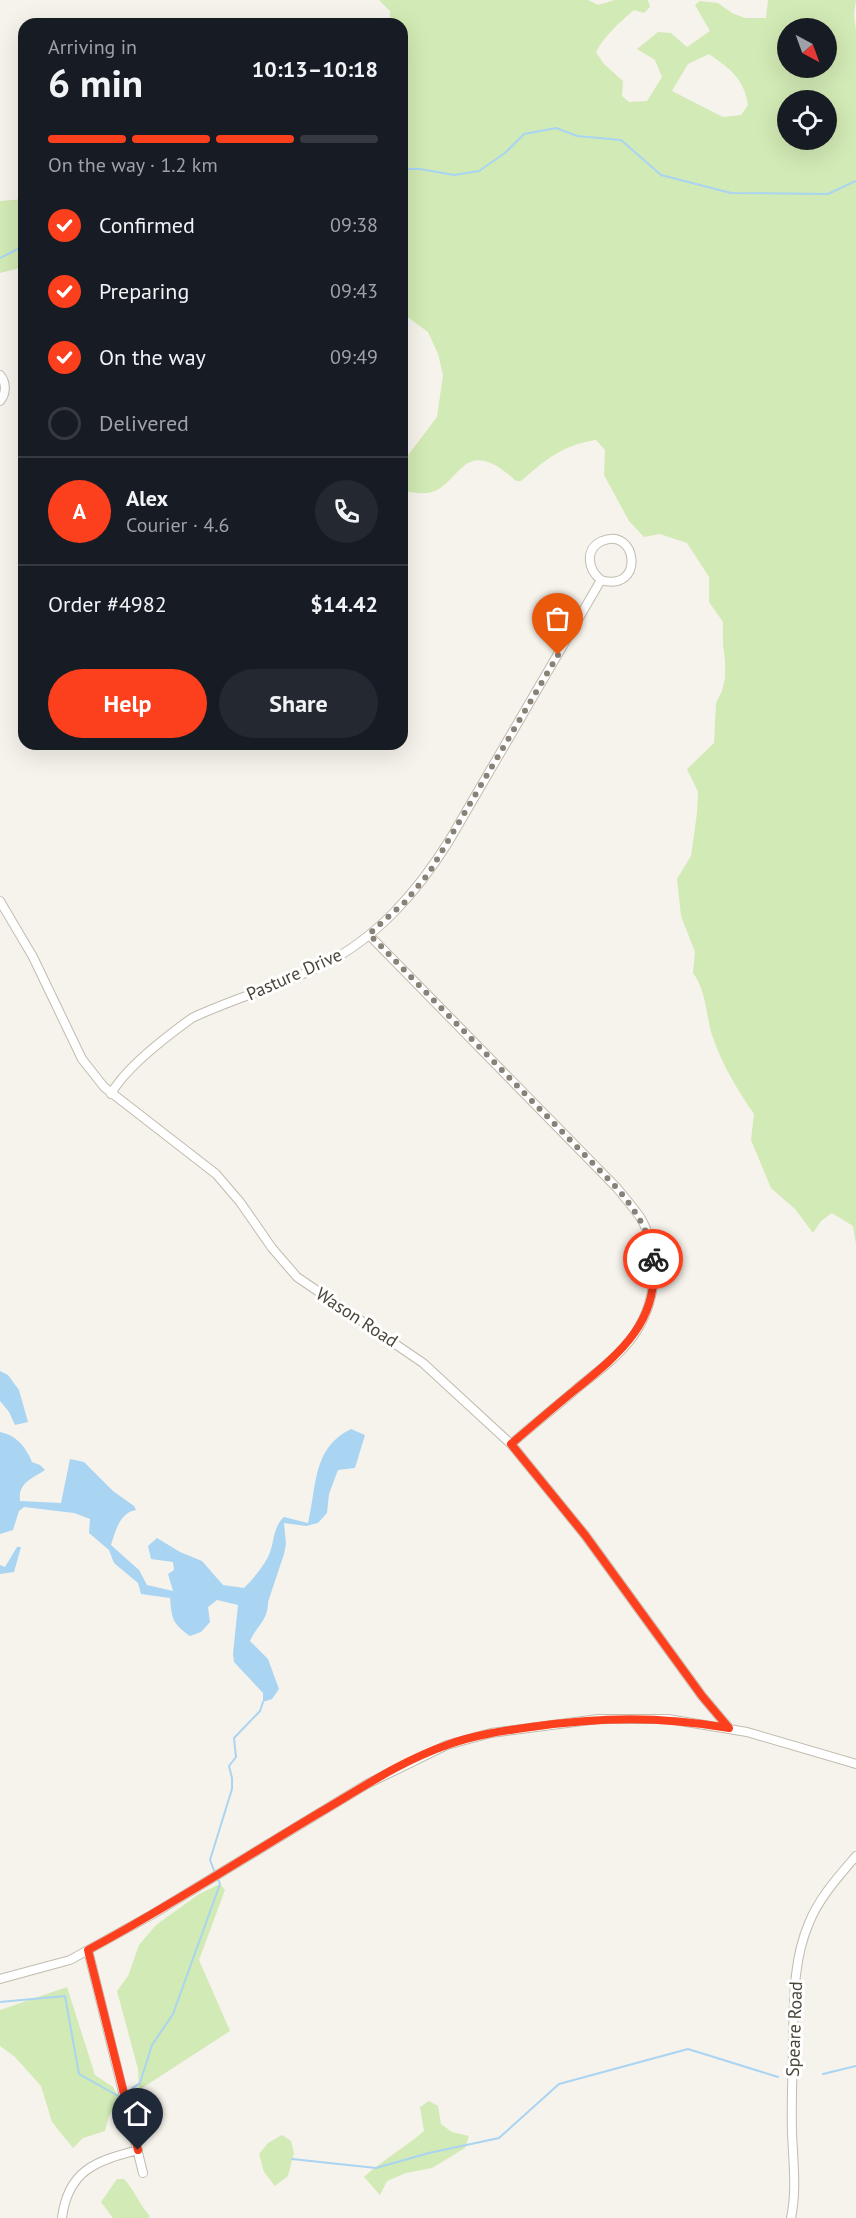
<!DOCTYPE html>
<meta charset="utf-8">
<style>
:root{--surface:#171b24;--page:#242831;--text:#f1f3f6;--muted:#9ea1a6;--line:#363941;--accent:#fc3f1d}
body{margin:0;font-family:"PT Sans",sans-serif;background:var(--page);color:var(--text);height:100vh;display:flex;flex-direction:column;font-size:22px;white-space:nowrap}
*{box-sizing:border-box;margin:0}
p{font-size:20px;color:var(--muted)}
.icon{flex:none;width:33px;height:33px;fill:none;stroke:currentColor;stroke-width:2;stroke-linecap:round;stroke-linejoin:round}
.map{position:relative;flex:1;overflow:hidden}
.sheet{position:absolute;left:18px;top:18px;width:390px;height:732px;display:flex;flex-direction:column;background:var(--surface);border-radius:18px;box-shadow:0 6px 24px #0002}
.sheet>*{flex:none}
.needle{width:39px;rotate:139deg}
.controls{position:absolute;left:777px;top:18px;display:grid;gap:12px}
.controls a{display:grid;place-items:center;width:60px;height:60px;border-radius:50%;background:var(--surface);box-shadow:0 6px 24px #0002;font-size:30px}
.pin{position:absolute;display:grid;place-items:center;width:51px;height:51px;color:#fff;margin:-62px -26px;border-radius:50% 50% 50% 0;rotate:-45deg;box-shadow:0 0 6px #0007}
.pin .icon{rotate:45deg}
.courier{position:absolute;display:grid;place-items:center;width:60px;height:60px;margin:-30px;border:4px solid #fc3f1d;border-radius:50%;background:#fff;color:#222;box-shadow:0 2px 8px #0007}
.overview em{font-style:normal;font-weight:800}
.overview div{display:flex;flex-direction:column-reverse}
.overview{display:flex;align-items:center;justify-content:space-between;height:102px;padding:0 30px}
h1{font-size:39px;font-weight:800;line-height:45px}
.bar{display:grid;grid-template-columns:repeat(4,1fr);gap:9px 6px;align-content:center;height:72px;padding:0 30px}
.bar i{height:8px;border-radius:4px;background:var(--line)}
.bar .current{background:var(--accent)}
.bar p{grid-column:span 4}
.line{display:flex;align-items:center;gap:15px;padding:0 30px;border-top:2px solid var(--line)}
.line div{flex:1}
.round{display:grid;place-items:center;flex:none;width:63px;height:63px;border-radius:32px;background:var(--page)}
ol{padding:0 30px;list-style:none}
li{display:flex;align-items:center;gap:18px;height:66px}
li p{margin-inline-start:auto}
li .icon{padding:6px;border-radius:50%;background:var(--accent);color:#fff;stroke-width:4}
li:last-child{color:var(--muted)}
li i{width:33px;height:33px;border:3px solid var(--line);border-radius:50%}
.button{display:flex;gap:12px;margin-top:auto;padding:12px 30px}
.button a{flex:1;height:69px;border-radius:36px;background:var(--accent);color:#fff;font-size:24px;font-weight:800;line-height:69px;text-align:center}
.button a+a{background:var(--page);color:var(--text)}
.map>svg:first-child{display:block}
</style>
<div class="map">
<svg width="856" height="2218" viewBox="0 0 856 2218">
<rect width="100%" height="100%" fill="#f6f3ec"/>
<path fill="#d2eab5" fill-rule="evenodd" d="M379,0h209l10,5 17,-5h33l2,7 -6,6 -10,-3c-14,12 -29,25 -38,42l8,12 19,17 -1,15 7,6 18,-1 15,-24 -7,-17 -18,-11 21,-17 13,1 16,14 23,-16 -15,-26 5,-4 18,2 14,10 13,5h21l2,-18h88l-2,15 2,15v1215l-3,-19 -21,-13 -11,8 -8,12 -18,-24 -24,-21 -20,-48 3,-26c-17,-25 -32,-49 -42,-79 -6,-20 -6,-45 -19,-62l2,-21 -14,-36 -4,-37 14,-23 6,-43 1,-21 -11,-23 27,-26 2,-40 6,-12 3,-13v-18l-2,-15v-23l-14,-20v-25l-22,-34 -27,-9 -16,3 -15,-16 -25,-46 1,-25 -9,-10c-33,5 -50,19 -75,41h-5c-60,-55 -55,18 -97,12 -7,-1 -12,0 -17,-5v-25l35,-46 6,-42 -5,-21 -10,-22 -26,-19v-289h-12v-13zM788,28h38v40h-38zM709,54c21,15 35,24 39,51l-7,10 -18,2 -51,-26 16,-27zM788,100h38v40h-38z
M24,199v68l-24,6v-72z
M220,1884l5,6 -26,70 31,71 -91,59 -1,-21 -21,-78 11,-15 11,-31 17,-20 43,-31z
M67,1987l28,88 18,12 7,14 -11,15 -4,15 -22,7 -10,10 -21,-26 -11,-36 -26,-29 -15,-11v-36z
M429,2101l9,5 3,18 11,8 17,4 -4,12 -33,20 -26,5 -19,8 -7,14 -16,-18c19,-17 40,-29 60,-46l-4,-24z
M282,2135l9,6 3,12 -6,23 -13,10 -11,-14 -5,-18 9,-11z
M117,2179h7c12,13 14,24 26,37l-2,2h-35l-12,-16z"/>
<path fill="#a9d4f2" d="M0,1371l8,4 11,15 9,32 -13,3 -6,-13 -9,-11z
M351,1429l14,6 -10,33 -17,2 -9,24 -2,19 -9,10 -12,3 -22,-3 2,21 -2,10 -16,48c0,19 -11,23 -18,39l18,18 11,30 -7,10 -9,3v-9l-29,-31 -1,-8 5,-49 -21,-5 -9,7 2,15 -9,10 -11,4c-18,-13 -18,-17 -20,-38l-29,-4 -3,-11 -24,-20 -5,-13 -20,-17 1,-14 -16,-6 -50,-6 -5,4 -6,19 -13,4v-102c16,3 26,15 32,30l8,3 5,5c-13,9 -27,12 -25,31l41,2 9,-44 14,3 29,29 21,15 2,4c-16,2 -21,22 -25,35l28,25 8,15 26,6 -5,-17 6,-4 -1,-8 -22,-3 -3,-13 9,-8 23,14 22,9 21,24 21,3c9,-9 18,-20 24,-31 7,-14 4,-29 16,-40l24,6c9,-37 4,-75 43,-94z
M17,1547h4l-7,25 -14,2v-9l5,2z"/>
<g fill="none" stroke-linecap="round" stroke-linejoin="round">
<path stroke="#a9d4f2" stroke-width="2" d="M402,169h18l34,6 25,-4 26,-18 19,-19 32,-6 21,8 44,4 40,35 70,18 97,1 28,-13
M0,258l24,-12
M215,1873l-5,-13 22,-71v-11l-3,-12 7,-9 -2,-19 26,-27 3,-9
M0,2002l65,-6 14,78 41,23
M823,2074l33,-8
M130,2090l10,-7 12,-38 21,-31 47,-130 -2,-5
M292,2159l84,9 53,-15 70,-15 60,-54 129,-35 90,28"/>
<g stroke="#c2bbae" stroke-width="10">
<path id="minor" d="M0,375c7,8 6,19 0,26
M0,901l33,56 49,102 22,28 112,87 24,28 32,46 25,29 126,86 88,81 74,91 117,161 27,32
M369,935l248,253c8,10 16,19 23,29 22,36 17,84 -6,118 -14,20 -34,35 -53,50 -23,20 -47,39 -70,59
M111,1094c14,-26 56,-58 81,-76 42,-20 89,-32 131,-53 55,-28 94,-73 126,-124l152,-261c44,13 37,-54 1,-39 -18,8 -14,29 -1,39
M88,1950l55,223
M0,1979l70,-19 83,-46 214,-130 80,-39 44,-12 107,-14h70l79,13 109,32
M62,2218c6,-48 34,-57 76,-68
M791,2218c6,-28 2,-58 1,-86 -1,-31 1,-61 1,-92 1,-39 0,-80 16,-117 10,-25 29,-46 47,-67"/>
</g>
<use href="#minor" stroke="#fff" stroke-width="8"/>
</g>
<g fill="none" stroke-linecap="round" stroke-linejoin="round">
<path stroke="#878178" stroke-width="6" stroke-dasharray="0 10.8" d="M558,655l-129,218 -24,29 -36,32 248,254c18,22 33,43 36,71"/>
<path stroke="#fc3f1d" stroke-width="8" d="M138,2150l-50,-200c79,-42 154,-91 231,-137 41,-24 82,-52 128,-68 27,-10 55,-14 84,-18 71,-10 127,-11 198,1l-27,-32 -117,-161 -74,-91c21,-18 42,-36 64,-54 44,-36 85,-68 78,-131"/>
</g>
<g text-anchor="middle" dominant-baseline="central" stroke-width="6" stroke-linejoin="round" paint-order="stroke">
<g font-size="18" fill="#4b4439" stroke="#fff">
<text transform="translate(294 974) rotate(-24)">Pasture Drive</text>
<text transform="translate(357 1317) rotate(33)">Wason Road</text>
<text transform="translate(794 2029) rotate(-88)">Speare Road</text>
</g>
</g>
</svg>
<div class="controls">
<a><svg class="needle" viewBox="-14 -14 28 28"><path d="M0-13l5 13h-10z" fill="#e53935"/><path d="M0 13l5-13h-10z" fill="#9ea1a6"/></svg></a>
<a><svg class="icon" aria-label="locate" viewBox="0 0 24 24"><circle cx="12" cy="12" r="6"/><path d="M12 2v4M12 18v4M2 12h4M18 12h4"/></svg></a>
</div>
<div class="pin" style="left:558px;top:655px;background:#ea580c"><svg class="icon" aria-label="bag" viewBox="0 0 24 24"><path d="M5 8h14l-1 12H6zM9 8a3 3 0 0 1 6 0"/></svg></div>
<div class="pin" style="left:138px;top:2150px;background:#1f2937"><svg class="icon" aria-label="home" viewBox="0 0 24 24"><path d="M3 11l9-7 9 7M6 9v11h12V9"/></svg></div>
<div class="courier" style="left:653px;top:1259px"><svg class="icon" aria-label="bike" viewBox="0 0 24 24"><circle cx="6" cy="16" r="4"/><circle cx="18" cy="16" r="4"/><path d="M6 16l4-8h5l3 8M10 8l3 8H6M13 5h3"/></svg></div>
<section class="sheet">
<div class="overview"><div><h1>6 min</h1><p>Arriving in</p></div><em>10:13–10:18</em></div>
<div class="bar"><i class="current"></i><i class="current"></i><i class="current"></i><i></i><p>On the way · 1.2 km</p></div>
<ol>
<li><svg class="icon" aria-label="check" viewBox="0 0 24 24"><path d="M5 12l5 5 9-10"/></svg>Confirmed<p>09:38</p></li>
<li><svg class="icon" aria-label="check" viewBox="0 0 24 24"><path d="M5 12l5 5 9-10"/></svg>Preparing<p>09:43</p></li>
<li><svg class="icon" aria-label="check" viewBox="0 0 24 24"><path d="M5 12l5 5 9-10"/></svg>On the way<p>09:49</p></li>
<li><i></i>Delivered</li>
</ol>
<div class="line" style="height:108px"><b class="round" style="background:var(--accent);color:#fff">A</b><div><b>Alex</b><p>Courier · 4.6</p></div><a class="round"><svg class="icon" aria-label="phone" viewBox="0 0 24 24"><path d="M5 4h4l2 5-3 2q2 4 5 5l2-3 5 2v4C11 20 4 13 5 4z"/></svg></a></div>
<div class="line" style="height:78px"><div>Order #4982</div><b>$14.42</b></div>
<div class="button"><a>Help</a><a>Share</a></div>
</section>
</div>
